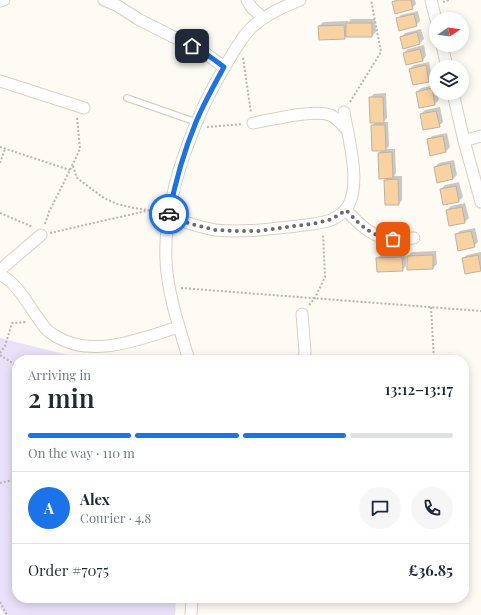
<!DOCTYPE html>
<meta charset="utf-8">
<style>
:root{--surface:#fff;--page:#f6f6f7;--text:#1f2937;--muted:#747a83;--line:#e0e1e3;--accent:#1a73e8}
body{margin:0;font-family:"Playfair Display",serif;background:var(--page);color:var(--text);height:100vh;display:flex;flex-direction:column;font-size:15px;white-space:nowrap}
*{box-sizing:border-box;margin:0}
p{font-size:13px;color:var(--muted)}
.icon{flex:none;width:22px;height:22px;fill:none;stroke:currentColor;stroke-width:2;stroke-linecap:round;stroke-linejoin:round}
.map{position:relative;flex:1;overflow:hidden}
.side{position:absolute;left:12px;top:355px;width:457px;height:248px;display:flex;flex-direction:column;background:var(--surface);border-radius:16px;box-shadow:0 2px 10px #0003}
.side>*{flex:none}
.needle{width:26px;rotate:77deg}
.tools{position:absolute;left:429px;top:12px;display:grid;gap:8px}
.tools a{display:grid;place-items:center;width:40px;height:40px;border-radius:50%;background:var(--surface);box-shadow:0 2px 10px #0003;font-size:20px}
.pin{position:absolute;display:grid;place-items:center;width:34px;height:34px;color:#fff;margin:-17px;border-radius:8px;box-shadow:0 2px 6px #0006}
.courier{position:absolute;display:grid;place-items:center;width:40px;height:40px;margin:-20px;border:3px solid #1a73e8;border-radius:50%;background:#fff;color:#222;box-shadow:0 1px 5px #0007}
.summary em{font-style:normal;font-weight:600}
.summary div{display:flex;flex-direction:column-reverse}
.summary{display:flex;align-items:center;justify-content:space-between;height:68px;padding:0 16px}
h1{font-size:26px;font-weight:600;line-height:30px}
.bar{display:grid;grid-template-columns:repeat(4,1fr);gap:6px 4px;align-content:center;height:48px;padding:0 16px}
.bar i{height:5px;border-radius:3px;background:var(--line)}
.bar .on{background:var(--accent)}
.bar p{grid-column:span 4}
.line{display:flex;align-items:center;gap:10px;padding:0 16px;border-top:1px solid var(--line)}
.line div{flex:1}
.round{display:grid;place-items:center;flex:none;width:42px;height:42px;border-radius:21px;background:var(--page)}
.map>svg:first-child{display:block}
</style>
<div class="map">
<svg width="481" height="615" viewBox="0 0 481 615">
<rect width="100%" height="100%" fill="#fefaf4"/>
<path fill="#e8e1f9" d="M0,338l87,22h-70v238h159l-1,17h-170l-5,-7z"/>
<path fill="#0003" d="M395,0h20l1,4 -4,4 -19,-6z
M418,11l2,10 -4,4 -19,-6 4,-4z
M351,19h24l1,13 -4,4h-26l-2,2 -25,-12 4,-4 25,-1v2z
M421,29l3,10 -4,4 -19,-6 4,-4z
M424,45l2,11 -3,4 -19,-7 4,-4z
M429,62l3,15 -4,4 -18,-12 4,-4z
M436,85v8h1l2,7 -4,4 -18,-12 4,-4z
M386,93l1,25 -4,4h5l1,24 -3,3h9l1,24 -2,3h8v24l-3,4 -14,-24 3,-3 -9,-24 3,-3 -10,-24 4,-4 -6,-24 4,-4z
M440,107l3,15 -4,4 -18,-12 4,-4z
M447,133l3,14 -4,4 -18,-11 4,-4z
M454,160l3,15 -4,4 -18,-12 4,-4z
M459,182l4,15 -4,4 -18,-12 4,-4z
M465,203l4,15 -4,4 -18,-12 4,-4z
M475,228l3,14 -4,4 -18,-11 4,-4z
M436,251l1,13 -4,4 -25,-12 4,-4z
M481,252v18l-15,3 -3,-15 4,-3z
M381,254h25v12l-4,4 -24,-12z"/>
<path fill="#f8d2a0" stroke="#bcb2a5" d="M398,0h13l2,9 -18,5 -3,-12z
M414,14l3,12 -18,5 -3,-13z
M346,23h26v14h-26z
M344,25l1,14 -26,1 -1,-14z
M417,32l3,12 -17,5 -3,-12z
M420,49l3,12 -17,4 -3,-12z
M426,65l3,17 -16,3 -4,-16z
M432,88l3,17 -16,3 -3,-16z
M369,97h14l1,26h-14z
M436,111l4,16 -17,3 -3,-16z
M371,125h14l1,26h-14z
M443,136l3,16 -16,4 -3,-17z
M392,152l1,26 -14,1 -1,-26z
M450,163l3,16 -16,4 -3,-16z
M398,179l1,26h-14l-1,-25z
M456,186l3,16 -16,3 -3,-16z
M462,207l3,16 -16,3 -3,-16z
M471,231l4,16 -17,4 -3,-17z
M433,255v14l-26,1v-14z
M478,255l3,16 -16,3 -3,-16z
M402,257l1,14 -26,1 -1,-14z"/>
<g fill="none" stroke-linecap="round" stroke-linejoin="round">
<g stroke="#dad0c2" stroke-width="8">
<path id="service" d="M127,98l69,24"/>
</g>
<g stroke="#dad0c2" stroke-width="13">
<path id="minor" d="M104,0l14,6 20,13 67,34 19,14
M247,0l5,8 11,10
M431,0l5,20
M0,1l4,-1
M442,45l5,22
M0,81l84,27
M453,93l11,48 17,61
M253,123c19,-3 59,-14 77,-8 7,3 12,9 17,15
M464,141l17,-5
M346,210c13,14 27,29 48,29 7,0 13,-1 20,-1
M169,216c15,6 30,11 46,14 28,3 55,-1 82,-4 12,-2 26,-2 36,-7 8,-4 14,-9 17,-17 10,-23 -2,-66 -6,-90
M0,270l41,-35
M0,274c4,3 9,6 12,9 14,14 22,32 35,47 3,3 7,5 10,7 38,22 84,1 122,-10
M302,314l3,38 -1,8
M189,360c-9,-30 -22,-68 -23,-100 -3,-64 30,-149 64,-202 6,-10 12,-21 21,-30 14,-13 31,-21 49,-28
M191,615l1,-17"/>
</g>
<path stroke="#b9b5af" stroke-width="2" stroke-dasharray="2 2" stroke-linecap="butt" d="M443,2l6,-2
M243,58l8,55
M350,102l31,-50 -10,-52
M207,127l36,-3
M0,147l70,23
M0,163l5,-14
M73,166l4,12 27,20 13,6 17,4 14,2
M0,213l33,14
M45,224l4,-12 21,-42 10,-21 -3,-32
M50,233l109,-25
M181,288l300,23
M309,305l6,-7 10,-21 -2,-43
M431,307l3,53
M0,353l5,-7 7,-23 15,-1
M0,355l17,11
M0,483l17,-4
M0,602l7,13"/>
<use href="#service" stroke="#fff" stroke-width="5.5"/>
<use href="#minor" stroke="#fff" stroke-width="11"/>
</g>
<g fill="none" stroke-linecap="round" stroke-linejoin="round">
<path stroke="#6e6a64" stroke-width="4" stroke-dasharray="0 7.2" d="M169,214v2l22,8 24,6 20,1h23l59,-8 15,-4 14,-9c15,16 25,26 47,29"/>
<path stroke="#1a73e8" stroke-width="5" d="M169,214c6,-31 15,-63 27,-92 8,-19 18,-37 28,-55l-19,-14 -13,-7"/>
</g>
</svg>
<div class="tools">
<a><svg class="needle" viewBox="-14 -14 28 28"><path d="M0-13l5 13h-10z" fill="#e53935"/><path d="M0 13l5-13h-10z" fill="#747a83"/></svg></a>
<a><svg class="icon" aria-label="layers" viewBox="0 0 24 24"><path d="M12 4l9 5-9 5-9-5zM3 14l9 5 9-5"/></svg></a>
</div>
<div class="pin" style="left:393px;top:239px;background:#ea580c"><svg class="icon" aria-label="bag" viewBox="0 0 24 24"><path d="M5 8h14l-1 12H6zM9 8a3 3 0 0 1 6 0"/></svg></div>
<div class="pin" style="left:192px;top:46px;background:#1f2937"><svg class="icon" aria-label="home" viewBox="0 0 24 24"><path d="M3 11l9-7 9 7M6 9v11h12V9"/></svg></div>
<div class="courier" style="left:169px;top:214px"><svg class="icon" aria-label="car" viewBox="0 0 24 24"><path d="M5 17H2v-5l4-1 3-4h7l3 4 3 1v5h-3M9 17h6M6 11h13"/><circle cx="7" cy="17" r="2"/><circle cx="17" cy="17" r="2"/></svg></div>
<section class="side">
<div class="summary"><div><h1>2 min</h1><p>Arriving in</p></div><em>13:12–13:17</em></div>
<div class="bar"><i class="on"></i><i class="on"></i><i class="on"></i><i></i><p>On the way · 110 m</p></div>
<div class="line" style="height:72px"><b class="round" style="background:var(--accent);color:#fff">A</b><div><b>Alex</b><p>Courier · 4.8</p></div><a class="round"><svg class="icon" aria-label="chat" viewBox="0 0 24 24"><path d="M4 5h16v11H9l-5 4z"/></svg></a><a class="round"><svg class="icon" aria-label="phone" viewBox="0 0 24 24"><path d="M5 4h4l2 5-3 2q2 4 5 5l2-3 5 2v4C11 20 4 13 5 4z"/></svg></a></div>
<div class="line" style="height:52px"><div>Order #7075</div><b>£36.85</b></div>
</section>
</div>
